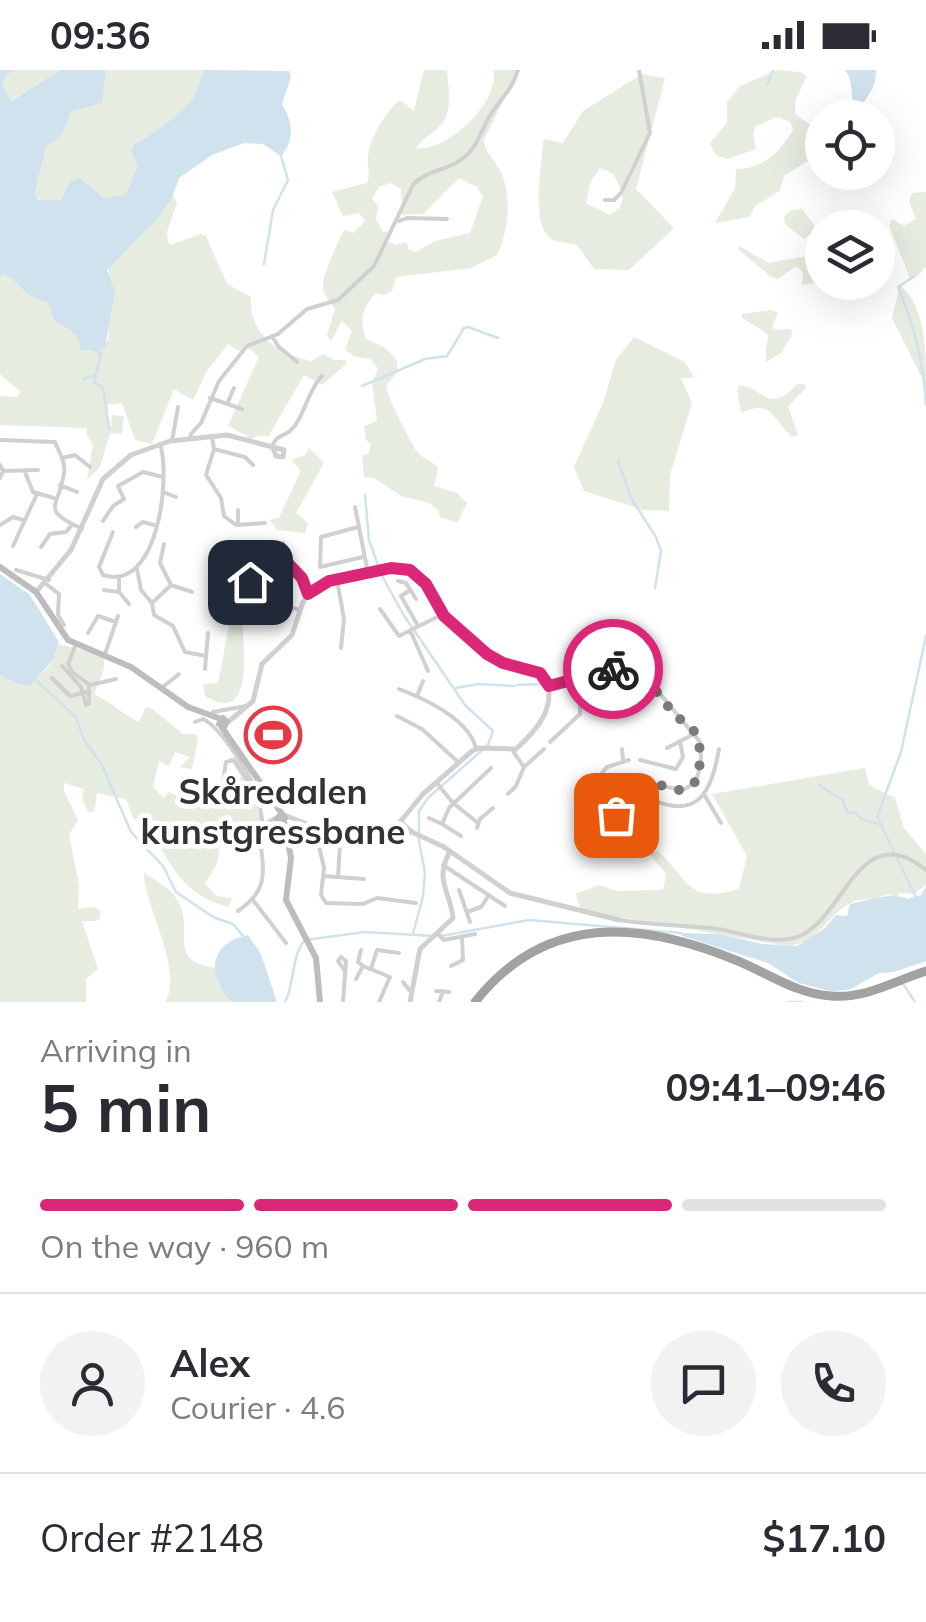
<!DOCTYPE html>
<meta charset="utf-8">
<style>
:root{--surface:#fff;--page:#f2f2f3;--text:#2b2b33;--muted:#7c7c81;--line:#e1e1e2;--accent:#db2777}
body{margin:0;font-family:Mulish,sans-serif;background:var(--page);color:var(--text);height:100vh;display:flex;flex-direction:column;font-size:38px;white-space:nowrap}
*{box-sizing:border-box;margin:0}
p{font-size:32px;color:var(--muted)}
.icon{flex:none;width:55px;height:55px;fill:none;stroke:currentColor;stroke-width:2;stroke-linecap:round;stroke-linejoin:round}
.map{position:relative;height:932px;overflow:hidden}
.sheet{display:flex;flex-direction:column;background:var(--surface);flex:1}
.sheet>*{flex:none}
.buttons{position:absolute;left:805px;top:30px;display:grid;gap:20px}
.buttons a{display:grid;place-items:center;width:90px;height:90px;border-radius:50%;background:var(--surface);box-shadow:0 10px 40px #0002;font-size:50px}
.pin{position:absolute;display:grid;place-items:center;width:85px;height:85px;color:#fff;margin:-42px;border-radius:20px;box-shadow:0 5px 15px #0006}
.courier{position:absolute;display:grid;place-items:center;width:100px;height:100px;margin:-50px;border:8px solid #db2777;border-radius:50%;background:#fff;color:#222;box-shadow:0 2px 12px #0007}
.summary em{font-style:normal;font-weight:700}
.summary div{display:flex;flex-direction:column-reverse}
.summary{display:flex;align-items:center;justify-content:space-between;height:170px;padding:0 40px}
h1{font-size:65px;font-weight:700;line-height:75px}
.bar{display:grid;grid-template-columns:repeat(4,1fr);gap:15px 10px;align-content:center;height:120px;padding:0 40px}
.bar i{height:12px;border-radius:8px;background:var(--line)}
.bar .on{background:var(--accent)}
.bar p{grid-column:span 4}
.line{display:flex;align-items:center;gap:25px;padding:0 40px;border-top:2px solid var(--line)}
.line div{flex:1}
.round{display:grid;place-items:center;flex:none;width:105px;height:105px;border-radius:52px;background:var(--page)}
.status{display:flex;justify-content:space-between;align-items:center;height:70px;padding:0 50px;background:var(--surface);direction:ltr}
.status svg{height:28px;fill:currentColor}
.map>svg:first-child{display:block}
</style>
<div class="status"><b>09:36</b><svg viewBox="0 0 49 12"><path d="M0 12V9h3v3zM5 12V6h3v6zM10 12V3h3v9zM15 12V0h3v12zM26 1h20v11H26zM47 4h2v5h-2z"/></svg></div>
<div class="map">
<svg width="926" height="932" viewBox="0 0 926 932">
<rect width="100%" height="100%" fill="#fff"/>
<path fill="#e6ecdf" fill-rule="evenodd" d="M17,0h43l-50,31 -8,-18 6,-9z
M106,0h97c-3,11 -6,23 -12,32 -7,9 -45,38 -55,40l-5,8 6,16 -11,29 -22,3 -26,-19 -8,2 -9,19 -11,2 -12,-3 -3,-7 11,-46 16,-11 8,-24c24,-8 31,-16 36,-41z
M424,0h23c1,18 7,41 -7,56 -8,8 -17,12 -24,22 30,5 85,-46 77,-78h26l-35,69c1,16 13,22 18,36 10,25 6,57 -5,80l-26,13 -75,9 -4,14 -8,4 -8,-2c-14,15 -17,27 -10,46l18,8 13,13v12l-11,14c0,8 26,60 32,67 6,6 14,8 20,15l-4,18 23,7 10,10 -10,20 -17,-6 -2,-7 -9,-7 -28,-7 -27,-18 -10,-1 -2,-22 7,-1 2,-10 -5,-4 -2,-14 13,-5 -5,-38 6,-14 -7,-10 -15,-2 -11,-7 7,-19 -10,-10 -11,20 -4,-6 8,-26c-4,-7 -11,-13 -12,-22 -1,-11 16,-47 21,-57l9,3 12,-12 -6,-8 -16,3 -11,-24 35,-9c4,-10 0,-14 1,-25 1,-19 18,-47 32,-58l14,11zM459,108l18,9 6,9 -13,37 -35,8 -20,11 -6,-2 -2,-8 -11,3 -10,-4 3,-7 -2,-3 -4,1 -7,-13 2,-13 -6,-7 7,-12 11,-4 11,6 1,26 21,-1z
M777,0l24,2 6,4 -12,25v13l27,19v25l-16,4 -21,13 -6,16 -24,15 -5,11 -35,6 20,-35 1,-19c27,0 43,-16 57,-39l-3,-8 -13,-5 -21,9 -3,7 3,16 -29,10 -11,-4 -6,-12 17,-20v-21l13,-16z
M642,4l23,4 -29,111 38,39 -45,42 -35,-1 -17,-24c-8,-3 -16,-2 -23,-5 -25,-9 -12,-77 -11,-98l2,-3 18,4 20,-32zM600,98l14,6c6,16 18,29 -5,41l-23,-12 4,-20z
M926,122v75l-11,11h-5l-21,-52 3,-7 12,7 12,-7 -7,-18 3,-8z
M173,125l4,8 -10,29 1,10 3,3 29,-11 6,2 21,48 24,13c-3,36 26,57 60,64l12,-7 12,6h11v4l-24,21 -18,-10 -36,62 -8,-2 -11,5 -3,-5 -18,-9 31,-69 -12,-10 -8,4 -11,-7 -21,27 -14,29 -19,-11 -22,55 -17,-4 -13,-37 -14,2v21l3,1 1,-12 12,1 -2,18 -12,-1 -10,34 -13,13 6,-35 -7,-12 1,-5 -87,-3v-29l17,1 4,-5 -21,-18v-97l4,-3c19,9 15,22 44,28 10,32 30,34 60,39 2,-17 -1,-70 2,-78l37,-33z
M802,139l12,16v7l-10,7 -19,-15 -1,-8 8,-6z
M739,176l30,17 39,-7 12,9 2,9 -5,9 -15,2 1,-12 -4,-5 -4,-1 -17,12 -7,-2 -33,-28z
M900,215c26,22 26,66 26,101l-34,-68z
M772,240l6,3 -6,13 3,4 16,-1 1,6 -11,18 -15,9c-2,-33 14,-22 -23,-43l-2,-5z
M634,267l51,25 9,16h-13l11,25 -22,72 -1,36 -26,-1 -59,-19 -10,-24 29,-64 13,-43z
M797,314h7l3,3 -19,19 10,29 -6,2c-21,-20 -21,-38 -51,-24l-4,-24 3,-4c28,6 29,29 57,-1z
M309,378l15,15 -28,50 12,10 -3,10 -28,-3 -7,-10 9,-2 22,-48 -10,-10 14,-5z
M232,540h10c-1,25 17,119 -37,86l-2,-12 15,-1z
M59,574l45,12v13l-10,25c17,8 28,20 45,28l7,-15 5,1 32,26h12l3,4 -6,31 -12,-2 10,-10 -15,-5 -6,14 -10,-5 -6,26 11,11 4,-6 13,6 12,-17 9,6 15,-1 -4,17 19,5 9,-32 -12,-18 11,-1c9,24 22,43 25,68l-22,3 -2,14 -18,-10c-7,11 -2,19 -6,31 -3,8 -9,14 -12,21l12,12 15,2 -4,9c-46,-12 -60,-45 -80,-84l-5,-5 -9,2 -8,-21 -29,-6 -3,19h-6l-6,-13 2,-10 -20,-6v8l14,29 -9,15 10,50 -1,24 17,-2 5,3v8l-4,3h-14l16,48 -12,10v23h-86v-327l19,10c21,-5 34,-20 40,-41z
M282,649l3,31 -20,2 -3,-31z
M865,698l4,17 26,13 9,30 22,26v31l-12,9 -14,-1 -4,4c-11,-4 -13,0 -24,2 -5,1 -12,0 -17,2 -27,11 -36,43 -68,45l-206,-35 -5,-17 23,-9 18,6 46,-1 3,-16 -17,-21 9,-2c32,30 29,53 81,38l8,-33 -35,-62z
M144,802c15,12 32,17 38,39 8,27 -13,52 37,57l19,34h-73c20,-32 -22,-97 -21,-130z"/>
<path fill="#cfe2ee" d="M0,0h17l-9,4 -6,9 9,18 49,-31h46l-4,33 -31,8 -9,24 -16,12 -11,45 3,8h23l9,-19 9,-3 25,20 22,-3 11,-29 -6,-16 4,-7c10,-3 51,-33 57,-43 5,-9 8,-20 11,-30l86,1 2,6 -9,27c11,18 13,36 -1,52l-18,-12 -19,-1 -32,12 -33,23 -7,20 -16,22 -49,50 8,22 -10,55 -4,3h-20l-4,-14 -23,-16 -6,-18c-29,-6 -25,-19 -44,-28l-4,3z
M845,0h31c0,18 -7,23 -16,39l-7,-6 -3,-24z
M0,504l30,21 29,47 -5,16 -23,27h-12l-19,-10z
M926,816v75l-32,11 -15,1 -30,17 -20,1 -30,-8 -31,-20 -86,-27 -1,-3 38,1 43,10 35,2 27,-17 12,-14 11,1 3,-12c18,-3 41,-13 58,-5l13,-4z
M248,865l13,19 16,48h-45c-27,-28 -22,-59 16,-67z"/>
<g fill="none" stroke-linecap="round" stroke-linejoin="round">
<path stroke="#cfe2ee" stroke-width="2.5" d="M767,15l6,-15
M264,194l9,-54 15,-30 -7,-24
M913,207l-15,10c16,38 26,77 28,118
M94,280l7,3 -7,29 9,6 6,40
M83,309l10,-3
M362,316l63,-27 22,-3 17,-28 4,-1 30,11
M618,390l13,38 25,39 5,14 -6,37
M365,425l4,45 12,34 22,40 62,91 28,26 -5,14 -60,53 -9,13v30l6,32 -2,23 -10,38
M37,611l39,36 8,23 18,25 29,67 32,34 13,26 37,25 20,7 10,12
M517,615l26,-1
M456,618l22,-4 36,2
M819,715l24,15 4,12 9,1 5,6 19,5
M916,827l-39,-80 24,-65 25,-116
M441,866l88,-16 152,13
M902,912l13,20
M285,932c10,-19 6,-46 20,-62l60,-8 68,4
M788,932h14"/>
<path stroke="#d0d0d0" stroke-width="4" d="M605,130h9l7,-7 29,-60 -11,-63
M399,151l8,-3 40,1
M272,266l6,10 19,16
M210,328l32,11
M228,332l6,-14
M212,367l2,12 -8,26 15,23 3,18 12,9 29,-2
M190,369l1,-5 10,-11 18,-42 28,-35 31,-12 29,-25 31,-9 36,-34 39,-81c11,-13 28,-14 43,-22 23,-13 23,-32 37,-52 10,-15 20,-23 25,-41
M0,370l55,2c4,10 11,21 9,31 -5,35 -25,36 18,56
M172,371l6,-34
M272,376c5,-11 10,-9 18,-15 14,-12 17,-40 32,-55
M214,379l31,8 8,8
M62,388l13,-3 15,12
M0,395l3,6 -3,7
M3,401l35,-1
M25,402l8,20 21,6
M60,415l17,7
M163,422l13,5
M355,437l13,66
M238,440v15
M103,451l10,-15 11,-7 -6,-13 25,-14 20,5
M0,455l13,-8 10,3
M136,457l7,-5 11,3
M358,457l-37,10 -1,30 43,-10
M113,462l-14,35 4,8c55,18 68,-97 57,-131
M257,472l-16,2 4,36 9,1 33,-20 15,17 6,15
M283,473l4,18
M164,474l-4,19 11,22
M13,476l24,-52
M41,477l9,-13 16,-2 5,-6
M137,499l4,21 11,13 2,12 19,11 12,26 21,4
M16,500l33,10
M119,507v15l10,12
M337,510l7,39 -3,29
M398,511l8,2 10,16
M46,514l13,10 -1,21 6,10
M234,516l13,-4
M104,520l15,2
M410,520l-9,6 17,30
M152,533l19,-18 21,7
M257,539l21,-5 22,6
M380,539l19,27 44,-22
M410,560l18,41
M614,561l21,27v11
M88,563l10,-17 18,6
M76,574l-8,20 4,8 18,13 26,-6
M105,584l13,-38
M605,587l18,-16
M62,596l19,21 5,18
M205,599l3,-36
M611,600l2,40
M52,608l18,18 17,-4
M164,616l15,-12
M549,616l62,-16 24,-1 12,9 53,64c2,18 2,39 -15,47 -34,1 -45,-22 -78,0l-8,-4 -2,-6 10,-12 22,-7
M399,619c26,10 69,29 77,59
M417,626l6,-15
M615,632l10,2
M89,634v-19
M213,642l33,-6
M397,646l25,13 36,33
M195,652l8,-3c18,8 50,60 56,79 2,9 1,16 4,25
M550,672l30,-28 1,-37
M667,678l29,-15
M622,679l1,11
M513,681l11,16
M640,690l36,9 7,-12 -3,-16
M223,712l3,-20 8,-2 18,28
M436,712l17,21 25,20
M655,714l-4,15c48,22 61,-9 68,-50
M508,724l8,-8 8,-19 20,-18
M705,726l16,27
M633,741l-14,-2 6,-13 26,3
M429,748l13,6
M477,758l3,-9 13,-11
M316,763l8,35 -3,27 5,8 37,1 14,-6 39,5
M461,766l-19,-12 7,-16 42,-40
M443,795l62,41
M324,806l40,3
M338,807l2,-33 62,-1 8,-13
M459,820l11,32
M253,830l33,43
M238,841c38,-26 21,-48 22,-85l17,-9
M467,842l14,-5 8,-12
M619,850c31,5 61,5 92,8 29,3 63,20 91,7 43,-21 59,-118 124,-65
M438,864l6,6 31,-6
M361,880l-3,12 5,4
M451,896l12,-6 -1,-21
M371,899l6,-19 22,3
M356,909l7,-13 27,11 -11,25
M403,912l7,9
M436,921l13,1
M343,932l3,-41 -5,-4 -3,4 7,10
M439,932l4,-11"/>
<path stroke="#d0d0d0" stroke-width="5" d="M36,522l35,-42 32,-71 28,-24 39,-14 57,-6 57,15 -1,7 -7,-1 -4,-10
M227,653l26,-22 9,-37 30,-29 11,-33 9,-12 17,-9 62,-13 14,1 16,9 22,36 52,46 50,17c13,29 -8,53 -29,72l-37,-1 -7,3 -49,43 -28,34 -72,6
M284,745l33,13
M402,753l10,9 32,15 66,46 109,27
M318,757l6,2 -2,6 -6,-2z
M410,932l10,-53 33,-31c-3,-28 -19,-37 -3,-67"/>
<path stroke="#bdbdbd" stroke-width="6" d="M0,497l36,25 32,48 63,27 57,40 33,12
M223,648l4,4 -3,5 -5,-3z
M221,656l61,88
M281,744l4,4 -4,4 -4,-3z
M284,751l7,37 -5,42 30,58 4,44"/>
<path stroke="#a2a2a2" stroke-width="9" d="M475,932c71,-90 166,-81 263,-41 31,13 59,33 93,35 35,3 63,-15 95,-25"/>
</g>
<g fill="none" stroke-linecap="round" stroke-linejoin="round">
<path stroke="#7a7a7a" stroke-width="10" stroke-dasharray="0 18" d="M613,599l16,-1 14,6 31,40 22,19 5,21 -3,23 -5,8 -14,5 -23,-6 -4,14 -24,-3 -7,7 -5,13"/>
<path stroke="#db2777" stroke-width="12" d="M250,512l35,-22 17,18 6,16 21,-13 62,-13 19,2 16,14 18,32 43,38 16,9 37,10 9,13 64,-17"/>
</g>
<defs>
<g id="stadium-ring" transform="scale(2.875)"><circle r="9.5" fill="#fff" stroke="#e63946" stroke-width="1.5"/><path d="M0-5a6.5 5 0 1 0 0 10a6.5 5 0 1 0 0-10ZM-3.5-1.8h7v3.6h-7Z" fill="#e63946"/></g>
</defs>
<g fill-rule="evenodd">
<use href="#stadium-ring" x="273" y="665"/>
</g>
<g text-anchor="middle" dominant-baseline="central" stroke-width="10" stroke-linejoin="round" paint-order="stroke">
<g font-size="35" font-weight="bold" fill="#333" stroke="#fff">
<text x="273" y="721">Skåredalen<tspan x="273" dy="40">kunstgressbane</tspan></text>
</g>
</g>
</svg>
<div class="buttons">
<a><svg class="icon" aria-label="locate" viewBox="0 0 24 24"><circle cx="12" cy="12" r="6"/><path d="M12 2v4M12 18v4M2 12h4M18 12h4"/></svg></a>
<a><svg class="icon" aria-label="layers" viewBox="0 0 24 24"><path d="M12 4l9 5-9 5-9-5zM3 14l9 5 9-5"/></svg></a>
</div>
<div class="pin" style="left:616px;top:745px;background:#ea580c"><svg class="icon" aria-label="bag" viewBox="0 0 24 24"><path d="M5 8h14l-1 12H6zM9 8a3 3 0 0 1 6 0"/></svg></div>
<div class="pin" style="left:250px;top:512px;background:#1f2937"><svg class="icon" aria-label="home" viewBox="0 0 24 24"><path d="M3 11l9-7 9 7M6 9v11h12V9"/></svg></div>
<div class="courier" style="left:613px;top:599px"><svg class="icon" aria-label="bike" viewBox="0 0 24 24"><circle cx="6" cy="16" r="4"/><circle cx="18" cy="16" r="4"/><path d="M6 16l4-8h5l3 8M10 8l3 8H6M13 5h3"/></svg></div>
</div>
<section class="sheet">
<div class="summary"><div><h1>5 min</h1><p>Arriving in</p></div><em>09:41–09:46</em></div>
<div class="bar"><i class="on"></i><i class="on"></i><i class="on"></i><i></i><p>On the way · 960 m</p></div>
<div class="line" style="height:180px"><a class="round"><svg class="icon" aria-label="person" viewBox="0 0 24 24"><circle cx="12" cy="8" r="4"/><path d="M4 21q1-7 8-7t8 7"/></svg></a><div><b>Alex</b><p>Courier · 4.6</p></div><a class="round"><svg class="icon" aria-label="chat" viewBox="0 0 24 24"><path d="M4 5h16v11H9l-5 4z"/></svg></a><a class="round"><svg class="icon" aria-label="phone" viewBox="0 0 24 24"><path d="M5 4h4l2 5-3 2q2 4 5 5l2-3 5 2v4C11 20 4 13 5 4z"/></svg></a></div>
<div class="line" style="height:130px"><div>Order #2148</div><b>$17.10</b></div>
</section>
